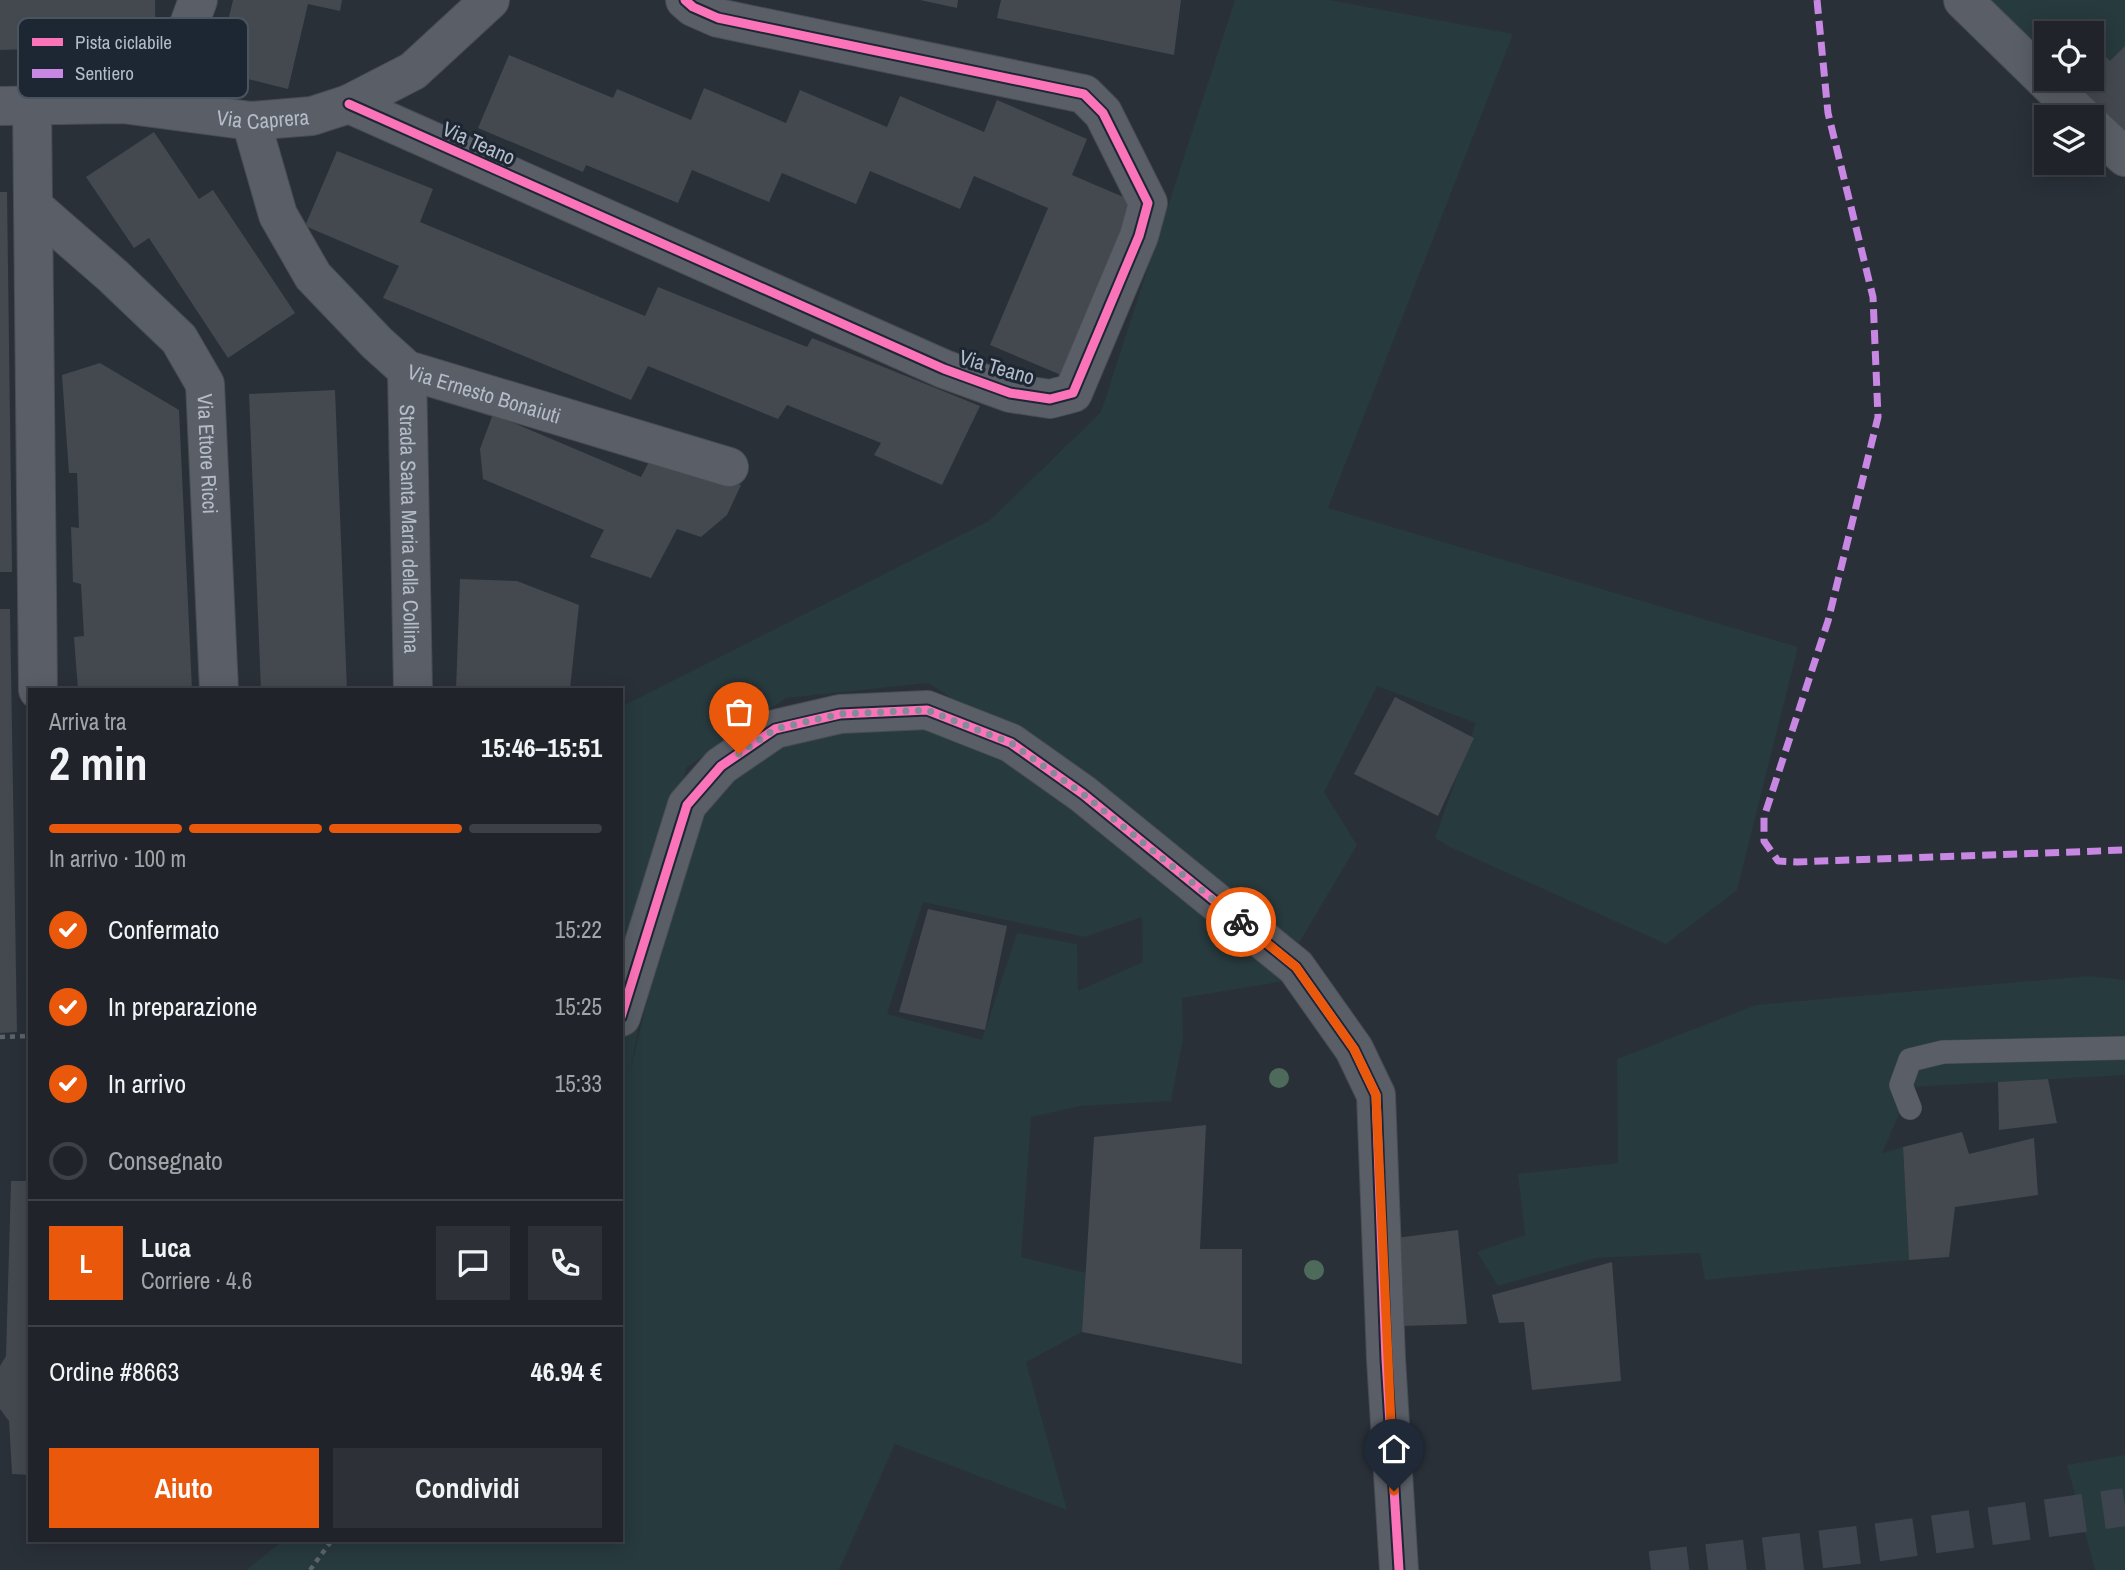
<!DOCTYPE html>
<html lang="it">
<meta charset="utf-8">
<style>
:root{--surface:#20242a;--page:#2d3036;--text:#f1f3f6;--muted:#a2a4a8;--line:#3d4147;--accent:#ea580c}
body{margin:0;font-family:"Archivo Narrow",sans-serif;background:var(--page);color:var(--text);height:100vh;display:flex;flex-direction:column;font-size:26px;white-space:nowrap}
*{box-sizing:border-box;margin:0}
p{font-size:23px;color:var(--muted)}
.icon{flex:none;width:38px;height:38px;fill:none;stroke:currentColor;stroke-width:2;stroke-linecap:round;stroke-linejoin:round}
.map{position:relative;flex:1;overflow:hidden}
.side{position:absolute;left:28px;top:688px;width:595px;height:854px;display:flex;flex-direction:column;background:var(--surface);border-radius:0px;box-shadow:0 4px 18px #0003,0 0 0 2px var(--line)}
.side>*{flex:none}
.controls{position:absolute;left:2034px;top:21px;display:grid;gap:14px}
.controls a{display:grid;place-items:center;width:70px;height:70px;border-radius:0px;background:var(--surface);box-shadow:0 4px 18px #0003,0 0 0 2px var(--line);font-size:35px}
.pin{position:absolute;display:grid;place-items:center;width:60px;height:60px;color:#fff;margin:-72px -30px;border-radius:50% 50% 50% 0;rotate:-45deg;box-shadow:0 0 7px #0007}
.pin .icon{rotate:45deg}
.courier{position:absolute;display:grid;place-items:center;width:70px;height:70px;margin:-35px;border:5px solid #ea580c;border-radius:50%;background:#fff;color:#222;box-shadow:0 2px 9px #0007}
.headline em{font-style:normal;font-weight:700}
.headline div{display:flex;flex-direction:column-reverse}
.headline{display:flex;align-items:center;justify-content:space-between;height:119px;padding:0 21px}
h1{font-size:46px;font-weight:700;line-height:52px}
.bar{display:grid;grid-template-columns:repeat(4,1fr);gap:10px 7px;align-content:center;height:84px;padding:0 21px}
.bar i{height:9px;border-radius:5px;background:var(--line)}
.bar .on{background:var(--accent)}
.bar p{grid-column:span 4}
.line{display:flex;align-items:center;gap:18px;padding:0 21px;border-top:2px solid var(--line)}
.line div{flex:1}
.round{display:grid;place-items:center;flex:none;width:74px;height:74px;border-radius:0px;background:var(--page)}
ol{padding:0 21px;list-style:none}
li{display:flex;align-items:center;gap:21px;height:77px}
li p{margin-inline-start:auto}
li .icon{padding:7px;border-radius:50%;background:var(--accent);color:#fff;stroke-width:4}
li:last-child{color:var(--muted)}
li i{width:38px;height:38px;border:4px solid var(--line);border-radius:50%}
.primary-button{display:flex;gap:14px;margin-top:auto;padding:14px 21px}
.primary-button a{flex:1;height:80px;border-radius:0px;background:var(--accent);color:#fff;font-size:28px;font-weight:700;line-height:80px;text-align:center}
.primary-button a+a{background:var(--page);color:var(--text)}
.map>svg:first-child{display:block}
</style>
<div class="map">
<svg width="2125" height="1570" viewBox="0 0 2125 1570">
<rect width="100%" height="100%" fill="#2a3038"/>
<path fill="#273a3e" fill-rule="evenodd" d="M1235,0h94l184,34 -185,474 470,139 -61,243 -71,54 -216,-97 -15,-9 41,-115 -99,-37 -53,106 33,53 -58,98 -213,-160 -158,-100 -142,15 -100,70 -56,305 35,-148 30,-106 80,-90 152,-19 84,33 280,237 -109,18 1,40 -12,63 -91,5 -49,11 -10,140 65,16 -4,59 -56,30 41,148 -172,-66 -56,126h-593l38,-30h337v-833l368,-186 112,-109zM923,902l162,35 57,-20 1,45 -65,29 -1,-47 -60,-11 -35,107 -95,-26z
M1963,0h162v157zM2046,33h45v46h-45z
M2089,976l36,4v95l-214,12 -29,66 21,-6 6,113 -204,20 -5,-27 -104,5 -98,28 -21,-34 48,-17 -7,-61 100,-11 -1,-104 139,-54z
M2125,1455v115h-30l-28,-105z"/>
<path fill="#444950" d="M0,0h155l1,51 -61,2v-6l-95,3z
M233,0h109l-2,11 -32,-7 -20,85 -72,-18z
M920,0h38l-1,8z
M1001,0h180l-7,55 -177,-37z
M2070,20l13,13h-27z
M2091,42l19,19 15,-15v83l-5,5 -55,-55h26z
M509,55l104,43 4,-9 74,31 13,-32 82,35 14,-33 87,37 13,-31 84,36 13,-32 90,39 -15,36 63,27 -74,173 -71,-30 58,-137 -74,-32 -14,33 -90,-38 -14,33 -74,-31 -13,29 -77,-32 -14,33 -92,-38 -3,7 -105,-44z
M154,132l45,67 14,-9 82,123 -67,45 -79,-120 -15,10 -48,-71z
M337,151l96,38 -13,33 225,94 13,-29 149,60 5,-9 168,68 -38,79 -68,-30 7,-12 -94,-38 -9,14 -130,-53 -17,34 -248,-102 16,-32 -94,-40z
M0,192h7l5,380h-12z
M100,363l79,47 13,280h-114l-4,-53 10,-1 -3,-52 -8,-2 -2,-55 8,1 -2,-55h-8l-7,-98z
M335,390l12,300h-86l-12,-296z
M493,414l148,63 11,-21 89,29 -14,30 -26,22 -24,-8 -26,49 -61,-21 14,-27 -121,-51 -3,-30z
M460,579l57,2 62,24 -9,84 -114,1z
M0,609h10l7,423 -17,1z
M1395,697l79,41 -36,78 -84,-42z
M928,909l79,17 -22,104 -86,-18z
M2048,1079l9,44 -58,7 -1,-48z
M1206,1125l-6,124h42v115l-160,-32 12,-195z
M1962,1132l7,22 65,-16 4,57 -83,12 -6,50 -40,3 -6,-113z
M11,1181h19v294l-18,-1 -3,-53 -9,-12v-43l6,-10z
M1458,1230l9,94 -66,2 -5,-88z
M1612,1262l9,119 -89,9 -8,-68 -25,1 -7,-28z"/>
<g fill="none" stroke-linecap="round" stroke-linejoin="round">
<path stroke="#3f454e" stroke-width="38" stroke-dasharray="38 19" stroke-linecap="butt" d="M1651,1570l215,-26 259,-37"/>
<g stroke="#484c53" stroke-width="24">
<path id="service" d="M1910,1108l-9,-23 9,-25 33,-8 182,-4"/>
</g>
<g stroke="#484c53" stroke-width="40">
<g id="minor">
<path d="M1963,0l120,117"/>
<path d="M349,104l595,265 66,24 40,6 23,-6 66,-157 9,-33 -45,-90 -19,-19 -366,-76 -25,-11 -8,-7"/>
<path id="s1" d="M0,106l123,-2 128,17 61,-5 37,-12 64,-33 77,-71"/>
<path d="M32,106l6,584"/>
<path d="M158,108l40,-108"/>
<path id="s2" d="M251,121l27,94 35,61 64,67 30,27 322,97"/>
<path d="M2091,125l34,32"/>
<path id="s3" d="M34,207l79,69 66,63 26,45 14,306"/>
<path id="s4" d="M407,370l6,320"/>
<path d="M621,1017l66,-212 34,-39 54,-37 65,-15 87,-4 84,33 72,51 213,173 58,82 22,46 10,264 13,211"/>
</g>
</g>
<path stroke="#5d636a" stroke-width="4.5" stroke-dasharray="5 5" stroke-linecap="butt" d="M0,1037l30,-1
M310,1570l22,-30"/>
<use href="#service" stroke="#5a5e66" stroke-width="23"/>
<use href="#minor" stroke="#5a5e66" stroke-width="38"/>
<path stroke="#c787e3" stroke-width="7" stroke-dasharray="14 7" stroke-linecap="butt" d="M1817,0l11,113 45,184 5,120 -50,204 -64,196v24l14,20 19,1 328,-12"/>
<g stroke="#1d2633" stroke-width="13">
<path id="cycleway" d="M349,104l595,265 66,24 40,6 23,-6 66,-157 9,-33 -45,-90 -19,-19 -366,-76 -25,-11 -8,-7
M621,1017l66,-212 34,-39 54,-37 65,-15 87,-4 84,33 72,51 213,173 58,82 22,46 10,264 13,211"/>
</g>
<use href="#cycleway" stroke="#fb73b8" stroke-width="9"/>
</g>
<g fill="#4e6a5a">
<circle cx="1279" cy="1078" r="10"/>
<circle cx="1314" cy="1270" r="10"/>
</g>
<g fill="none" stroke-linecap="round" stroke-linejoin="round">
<path stroke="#848b96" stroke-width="7" stroke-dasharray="0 12.6" d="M739,754l36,-25 65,-15 87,-4 84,33 72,51 158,128"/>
<path stroke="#ea580c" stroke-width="9" d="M1241,922l55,45 58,82 22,46 18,396"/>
</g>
<g text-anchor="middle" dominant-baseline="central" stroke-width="6" stroke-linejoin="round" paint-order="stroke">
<g font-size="21" fill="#b4bcc9" stroke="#1d2633">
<text stroke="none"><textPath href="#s1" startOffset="264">Via Caprera</textPath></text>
<text transform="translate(479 143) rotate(24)">Via Teano</text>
<text transform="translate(997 367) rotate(16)">Via Teano</text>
<text stroke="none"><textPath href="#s2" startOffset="382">Via Ernesto Bonaiuti</textPath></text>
<text stroke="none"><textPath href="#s3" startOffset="318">Via Ettore Ricci</textPath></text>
<text stroke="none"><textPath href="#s4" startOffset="159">Strada Santa Maria della Collina</textPath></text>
</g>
</g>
<rect x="18" y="18" width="230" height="80" rx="10" fill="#1d2633" stroke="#4a5360" stroke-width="2"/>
<rect x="32" y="38" width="31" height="8" fill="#fb73b8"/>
<rect x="32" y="69" width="31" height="9" fill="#c787e3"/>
<g font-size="19" fill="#b4bcc9">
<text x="75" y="49">Pista ciclabile</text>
<text x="75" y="80">Sentiero</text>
</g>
</svg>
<div class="controls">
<a><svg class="icon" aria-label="locate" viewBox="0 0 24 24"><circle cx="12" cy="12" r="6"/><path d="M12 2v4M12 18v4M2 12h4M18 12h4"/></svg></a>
<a><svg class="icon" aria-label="layers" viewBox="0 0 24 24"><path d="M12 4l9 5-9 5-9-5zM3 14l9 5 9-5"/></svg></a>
</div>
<div class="pin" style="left:739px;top:754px;background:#ea580c"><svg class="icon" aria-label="bag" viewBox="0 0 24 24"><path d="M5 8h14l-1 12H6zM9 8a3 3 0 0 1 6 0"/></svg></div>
<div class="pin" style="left:1394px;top:1491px;background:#1f2937"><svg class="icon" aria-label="home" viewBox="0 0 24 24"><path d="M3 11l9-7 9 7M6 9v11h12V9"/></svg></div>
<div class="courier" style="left:1241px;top:922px"><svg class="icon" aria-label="bike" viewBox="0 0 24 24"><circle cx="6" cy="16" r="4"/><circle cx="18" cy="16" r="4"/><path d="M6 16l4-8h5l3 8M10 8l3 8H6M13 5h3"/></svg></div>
<section class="side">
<div class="headline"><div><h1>2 min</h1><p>Arriva tra</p></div><em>15:46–15:51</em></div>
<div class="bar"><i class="on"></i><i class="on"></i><i class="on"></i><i></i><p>In arrivo · 100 m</p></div>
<ol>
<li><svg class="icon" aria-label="check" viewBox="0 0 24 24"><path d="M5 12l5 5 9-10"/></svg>Confermato<p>15:22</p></li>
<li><svg class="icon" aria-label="check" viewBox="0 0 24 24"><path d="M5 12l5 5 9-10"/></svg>In preparazione<p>15:25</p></li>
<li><svg class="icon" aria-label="check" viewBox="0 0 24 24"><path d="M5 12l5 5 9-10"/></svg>In arrivo<p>15:33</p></li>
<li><i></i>Consegnato</li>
</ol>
<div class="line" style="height:126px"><b class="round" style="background:var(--accent);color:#fff">L</b><div><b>Luca</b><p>Corriere · 4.6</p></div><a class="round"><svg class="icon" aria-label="chat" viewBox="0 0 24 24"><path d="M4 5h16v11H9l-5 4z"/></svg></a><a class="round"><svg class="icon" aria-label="phone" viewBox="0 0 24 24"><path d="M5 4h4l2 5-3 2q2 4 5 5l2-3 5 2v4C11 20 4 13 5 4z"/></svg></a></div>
<div class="line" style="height:91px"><div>Ordine #8663</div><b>46.94 €</b></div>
<div class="primary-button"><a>Aiuto</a><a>Condividi</a></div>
</section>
</div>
